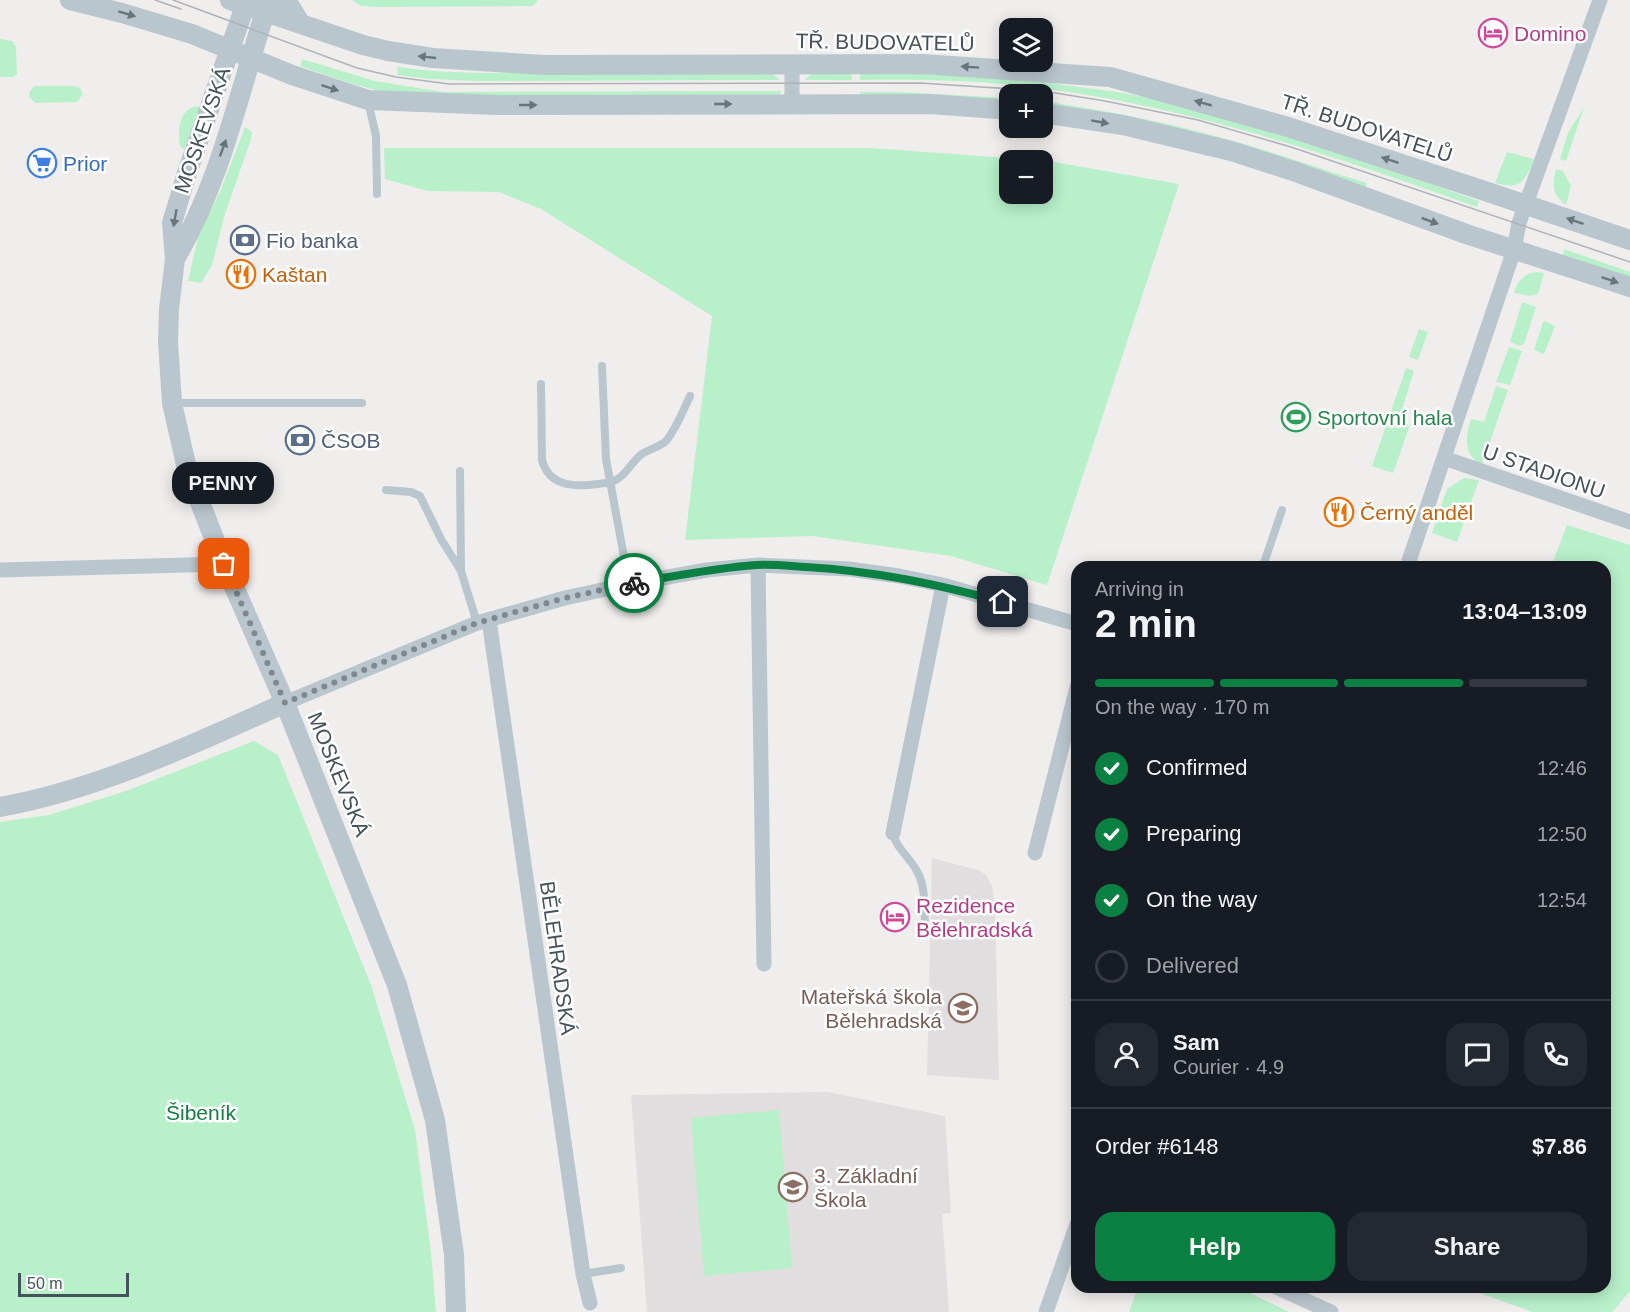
<!DOCTYPE html>
<meta charset="utf-8">
<style>
:root{--surface:#171b24;--page:#242831;--text:#f1f3f6;--muted:#9ea1a6;--line:#363941;--accent:#0b8043}
body{margin:0;font-family:Arial,sans-serif;background:var(--page);color:var(--text);height:100vh;display:flex;flex-direction:column;font-size:22px;white-space:nowrap}
*{box-sizing:border-box;margin:0}
p{font-size:20px;color:var(--muted)}
.icon{flex:none;width:33px;height:33px;fill:none;stroke:currentColor;stroke-width:2;stroke-linecap:round;stroke-linejoin:round}
.map{position:relative;flex:1;overflow:hidden}
.panel{position:absolute;left:1071px;top:561px;width:540px;height:732px;display:flex;flex-direction:column;background:var(--surface);border-radius:18px;box-shadow:0 3px 15px #0003}
.panel>*{flex:none}
.tools{position:absolute;left:999px;top:18px;display:grid;gap:12px}
.tools a{display:grid;place-items:center;width:54px;height:54px;border-radius:12px;background:var(--surface);box-shadow:0 3px 15px #0003;font-size:30px}
.scale{position:absolute;left:18px;bottom:15px;width:111px;box-sizing:border-box;padding-left:6px;border:3px solid #44525b;border-top:0;font-size:16px;line-height:21px;white-space:nowrap;color:#44525b;-webkit-text-stroke:4px #fff;paint-order:stroke}
.pin{position:absolute;display:grid;place-items:center;width:51px;height:51px;color:#fff;margin:-26px;border-radius:12px;box-shadow:0 3px 9px #0006}
.courier{position:absolute;display:grid;place-items:center;width:60px;height:60px;margin:-30px;border:4px solid #0b8043;border-radius:50%;background:#fff;color:#222;box-shadow:0 2px 8px #0007}
.bubble{position:absolute;height:42px;border-radius:18px;background:var(--surface);box-shadow:0 3px 15px #0003;font-size:20px;font-weight:700;line-height:42px;text-align:center}
.overview em{font-style:normal;font-weight:700}
.overview div{display:flex;flex-direction:column-reverse}
.overview{display:flex;align-items:center;justify-content:space-between;height:102px;padding:0 24px}
h1{font-size:39px;font-weight:700;line-height:45px}
.bar{display:grid;grid-template-columns:repeat(4,1fr);gap:9px 6px;align-content:center;height:72px;padding:0 24px}
.bar i{height:8px;border-radius:4px;background:var(--line)}
.bar .current{background:var(--accent)}
.bar p{grid-column:span 4}
.line{display:flex;align-items:center;gap:15px;padding:0 24px;border-top:2px solid var(--line)}
.line div{flex:1}
.round{display:grid;place-items:center;flex:none;width:63px;height:63px;border-radius:18px;background:var(--page)}
ol{padding:0 24px;list-style:none}
li{display:flex;align-items:center;gap:18px;height:66px}
li p{margin-inline-start:auto}
li .icon{padding:6px;border-radius:50%;background:var(--accent);color:#fff;stroke-width:4}
li:last-child{color:var(--muted)}
li i{width:33px;height:33px;border:3px solid var(--line);border-radius:50%}
.primary-button{display:flex;gap:12px;margin-top:auto;padding:12px 24px}
.primary-button a{flex:1;height:69px;border-radius:18px;background:var(--accent);color:#fff;font-size:24px;font-weight:700;line-height:69px;text-align:center}
.primary-button a+a{background:var(--page);color:var(--text)}
.map>svg:first-child{display:block}
</style>
<div class="map">
<svg width="1630" height="1312" viewBox="0 0 1630 1312">
<rect width="100%" height="100%" fill="#f0eded"/>
<path fill="#e1dedf" d="M932,858l46,12 8,5 6,11 3,25 4,169 -72,-5z
M828,1092l117,24 6,97 -9,1 7,98h-302l-16,-217z"/>
<path fill="#b8f0ca" fill-rule="evenodd" d="M352,0h185v2l-4,4 -158,1 -14,-1z
M0,39l12,2 4,6 1,27 -4,3h-13z
M302,59l73,22 68,11 338,-1 -2,7 -384,-3 -46,-12 -49,-17z
M398,67c58,8 107,6 165,5 70,0 140,2 210,2l7,6 -301,1 -49,-2 -33,-4z
M851,72l1,8h-47l6,-6z
M860,72l60,1 100,6 97,13 44,8 180,52 138,49 -2,6c-140,-50 -283,-99 -430,-118 -62,-9 -125,-10 -187,-9z
M34,86h40l6,2 3,6 -6,8 -42,1 -6,-7 1,-5z
M860,92h41l108,6v8l-149,-7z
M1042,101c53,8 106,17 158,31 57,14 111,34 167,51l-3,8 -321,-82z
M196,106l6,2 -18,41 -4,-3c-2,-16 -2,-35 16,-40z
M1584,107l-18,54 -6,-2 8,-26z
M245,127l7,5 -1,7 -26,75 -13,51 -11,18 -13,-2 11,-48 21,-41z
M384,148h487l178,13 130,23 -132,401 -96,-29 -139,-20 -127,4 27,-224 -171,-107 -42,-17 -71,-1 -43,-12zM1010,160h32v34h-32z
M1507,152l27,7c-9,23 -14,31 -39,24z
M1556,169l7,2 8,15 -5,19c-14,-10 -14,-20 -10,-36z
M1564,249l66,23v7l-68,-22z
M1536,272l8,1 -6,21 -7,2 -17,-3c4,-12 9,-19 22,-21z
M1522,302l14,5 -12,37 -4,2 -10,-4z
M1545,321l10,5 -11,28 -10,-4 9,-28z
M1419,329l9,3 -10,28 -9,-3z
M1509,347l13,4 -12,34 -14,-3z
M1406,368l8,3 -13,41 7,12 1,4 -16,45 -21,-7z
M1496,386l12,4 -26,75c-19,-10 -17,-28 -11,-46l13,3z
M1464,478l15,2 -22,62 -25,-9 15,-44z
M1567,525l63,20v746l-18,21h-80l-69,-25h142v-720h-54z
M254,741l24,14 93,230 44,145 16,122 5,60h-436v-490l49,-7 77,-24z
M779,1110l13,158 -88,8 -13,-158z
M1138,1287h100l51,25h-160z"/>
<g fill="none" stroke-linecap="round" stroke-linejoin="round">
<path stroke="#bac6cd" stroke-width="8" d="M368,101l8,35 1,58
M602,366l4,93 23,125
M541,384l1,76c7,27 33,27 56,24 6,-1 13,-1 18,-4 11,-6 16,-19 26,-26 7,-5 18,-7 24,-13 9,-10 18,-32 24,-45
M174,403h188
M460,471l1,99
M386,490l25,2 9,4 21,43 20,32 16,52
M1264,563l18,-53
M893,833c3,16 18,25 25,40 8,15 6,38 7,55
M583,1274l38,-6"/>
<path stroke="#bac6cd" stroke-width="15" d="M792,104v-40
M1444,458l186,64
M758,565l6,399
M1407,567l107,-317 5,-27 81,-223
M0,570l224,-6
M489,620l94,654 7,29
M285,703l192,-80 88,-25 64,-14 78,-14 51,-5 91,4 50,7 44,9 134,39
M893,833l50,-248
M1035,853l42,-166
M1276,1287l55,25
M1046,1312l31,-88"/>
<path stroke="#bac6cd" stroke-width="20" d="M70,0l52,13 70,21 100,41 76,25 130,5 432,-1 80,6
M230,0l133,45 25,6 45,7 111,7 378,-1 188,13 178,50 197,64 145,49
M247,0l-61,176 -14,47 3,36 -6,50 -1,33 4,61 15,66 37,95 61,139 112,282 38,135 19,135 2,57
M286,0l15,24
M1042,113l81,12 108,26 65,21 173,63 161,52
M175,259c47,-79 65,-172 94,-259
M0,807c100,-18 193,-63 285,-104"/>
<path stroke="#afb3b8" stroke-width="1.5" d="M155,0l26,9
M173,0l184,68 39,9 53,7 471,-1 123,8 62,10 93,19 93,27 339,115"/>
</g>
<defs><path id="oneway-solid" d="M-6-.8H1V-3.2L6.5 0L1 3.2V.8H-6Z" transform="scale(1.5)"/></defs>
<g fill="#67757d">
<use href="#oneway-solid" transform="translate(127 14) rotate(17)"/>
<use href="#oneway-solid" transform="translate(427 57) rotate(-174)"/>
<use href="#oneway-solid" transform="translate(970 67) rotate(-176)"/>
<use href="#oneway-solid" transform="translate(330 88) rotate(18)"/>
<use href="#oneway-solid" transform="translate(1203 103) rotate(-164)"/>
<use href="#oneway-solid" transform="translate(723 104)"/>
<use href="#oneway-solid" transform="translate(528 105)"/>
<use href="#oneway-solid" transform="translate(1100 122) rotate(10)"/>
<use href="#oneway-solid" transform="translate(223 148) rotate(-70)"/>
<use href="#oneway-solid" transform="translate(1390 160) rotate(-162)"/>
<use href="#oneway-solid" transform="translate(175 218) rotate(100)"/>
<use href="#oneway-solid" transform="translate(1430 221) rotate(20)"/>
<use href="#oneway-solid" transform="translate(1575 221) rotate(-161)"/>
<use href="#oneway-solid" transform="translate(1610 280) rotate(19)"/>
</g>
<g fill="none" stroke-linecap="round" stroke-linejoin="round">
<path stroke="#80888e" stroke-width="6" stroke-dasharray="0 10.8" d="M224,564l61,139 192,-80 88,-25 69,-15"/>
<path stroke="#0b8043" stroke-width="8" d="M634,583c41,-7 81,-15 122,-18 16,-1 34,1 50,2 69,4 130,17 197,35"/>
</g>
<defs>
<g id="hotel-ring" transform="scale(1.5)"><circle r="9.5" fill="#fff" stroke="#d1479c" stroke-width="1.5"/><path d="M-6-4.5h1.5V1H6V5H4.5V3h-9V5H-6ZM-4 0a1.8 1.8 0 1 1 3.6 0ZM.5 0V-2.5h3Q6-2.5 6 0Z" fill="#d1479c"/></g>
<g id="supermarket-ring" transform="scale(1.5)"><circle r="9.5" fill="#fff" stroke="#3f7fe0" stroke-width="1.5"/><path d="M-6-5.5h2.5l.6 2H6L4.5 2H-2.5L-4.4-4H-6ZM-1.5 3.2a1.3 1.3 0 1 0 .1 0ZM3 3.2a1.3 1.3 0 1 0 .1 0Z" fill="#3f7fe0"/></g>
<g id="bank-ring" transform="scale(1.5)"><circle r="9.5" fill="#fff" stroke="#5c6f8a" stroke-width="1.5"/><path d="M-6-4H6V4H-6ZM0-2.3a2.3 2.3 0 1 0 0 4.6a2.3 2.3 0 1 0 0-4.6Z" fill="#5c6f8a"/></g>
<g id="restaurant-ring" transform="scale(1.5)"><circle r="9.5" fill="#fff" stroke="#e8710a" stroke-width="1.5"/><path d="M-5-6h1v4h1v-4h1v4h1v-4h1v5L-1.5 .5V6h-2V.5L-5-1ZM5-6V6H3V1.5H1.5Q1.5-4 5-6Z" fill="#e8710a"/></g>
<g id="stadium-ring" transform="scale(1.5)"><circle r="9.5" fill="#fff" stroke="#2e9e5b" stroke-width="1.5"/><path d="M0-5a6.5 5 0 1 0 0 10a6.5 5 0 1 0 0-10ZM-3.5-1.8h7v3.6h-7Z" fill="#2e9e5b"/></g>
<g id="school-ring" transform="scale(1.5)"><circle r="9.5" fill="#fff" stroke="#8d6e63" stroke-width="1.5"/><path d="M0-5L7-2L0 1L-7-2ZM-4 1L0 2.5L4 1V4Q0 6-4 4Z" fill="#8d6e63"/></g>
</defs>
<g fill-rule="evenodd">
<use href="#hotel-ring" x="1493" y="33"/>
<use href="#supermarket-ring" x="42" y="163"/>
<use href="#bank-ring" x="245" y="240"/>
<use href="#restaurant-ring" x="241" y="274"/>
<use href="#stadium-ring" x="1296" y="417"/>
<use href="#bank-ring" x="300" y="440"/>
<use href="#restaurant-ring" x="1339" y="512"/>
<use href="#hotel-ring" x="895" y="917"/>
<use href="#school-ring" x="963" y="1008"/>
<use href="#school-ring" x="793" y="1187"/>
</g>
<g text-anchor="middle" dominant-baseline="central" stroke-width="5" stroke-linejoin="round" paint-order="stroke">
<g font-size="21" fill="#b23c85" stroke="#fff" text-anchor="start">
<text x="1514" y="33">Domino</text>
<text x="916" y="905">Rezidence<tspan x="916" dy="24">Bělehradská</tspan></text>
</g>
<g font-size="21" fill="#44525b" stroke="#fff">
<text transform="translate(885 42) rotate(1)">TŘ. BUDOVATELŮ</text>
<text transform="translate(1367 128) rotate(18)">TŘ. BUDOVATELŮ</text>
<text transform="translate(202 130) rotate(-71)">MOSKEVSKÁ</text>
<text transform="translate(1544 471) rotate(19)">U STADIONU</text>
<text transform="translate(339 774) rotate(68)">MOSKEVSKÁ</text>
<text transform="translate(558 958) rotate(82)">BĚLEHRADSKÁ</text>
</g>
<g font-size="21" fill="#366cbe" stroke="#fff" text-anchor="start">
<text x="63" y="163">Prior</text>
</g>
<g font-size="21" fill="#4e5e75" stroke="#fff" text-anchor="start">
<text x="266" y="240">Fio banka</text>
<text x="321" y="440">ČSOB</text>
</g>
<g font-size="21" fill="#c56008" stroke="#fff" text-anchor="start">
<text x="262" y="274">Kaštan</text>
<text x="1360" y="512">Černý anděl</text>
</g>
<g font-size="21" fill="#27864d" stroke="#fff" text-anchor="start">
<text x="1317" y="417">Sportovní hala</text>
</g>
<g font-size="21" fill="#785e54" stroke="#fff" text-anchor="end">
<text x="942" y="996">Mateřská škola<tspan x="942" dy="24">Bělehradská</tspan></text>
<text x="814" y="1175" text-anchor="start">3. Základní<tspan x="814" dy="24">Škola</tspan></text>
</g>
<g font-size="21" fill="#137e42" stroke="#fff">
<text x="201" y="1112">Šibeník</text>
</g>
</g>
</svg>
<div class="tools">
<a><svg class="icon" aria-label="layers" viewBox="0 0 24 24"><path d="M12 4l9 5-9 5-9-5zM3 14l9 5 9-5"/></svg></a>
<a>+</a>
<a>−</a>
</div>
<div class="scale">50 m</div>
<div class="pin" style="left:224px;top:564px;background:#ea580c"><svg class="icon" aria-label="bag" viewBox="0 0 24 24"><path d="M5 8h14l-1 12H6zM9 8a3 3 0 0 1 6 0"/></svg></div>
<div class="pin" style="left:1003px;top:602px;background:#1f2937"><svg class="icon" aria-label="home" viewBox="0 0 24 24"><path d="M3 11l9-7 9 7M6 9v11h12V9"/></svg></div>
<div class="courier" style="left:634px;top:583px"><svg class="icon" aria-label="bike" viewBox="0 0 24 24"><circle cx="6" cy="16" r="4"/><circle cx="18" cy="16" r="4"/><path d="M6 16l4-8h5l3 8M10 8l3 8H6M13 5h3"/></svg></div>
<div class="bubble" style="left:172px;top:462px;width:102px">PENNY</div>
<section class="panel">
<div class="overview"><div><h1>2 min</h1><p>Arriving in</p></div><em>13:04–13:09</em></div>
<div class="bar"><i class="current"></i><i class="current"></i><i class="current"></i><i></i><p>On the way · 170 m</p></div>
<ol>
<li><svg class="icon" aria-label="check" viewBox="0 0 24 24"><path d="M5 12l5 5 9-10"/></svg>Confirmed<p>12:46</p></li>
<li><svg class="icon" aria-label="check" viewBox="0 0 24 24"><path d="M5 12l5 5 9-10"/></svg>Preparing<p>12:50</p></li>
<li><svg class="icon" aria-label="check" viewBox="0 0 24 24"><path d="M5 12l5 5 9-10"/></svg>On the way<p>12:54</p></li>
<li><i></i>Delivered</li>
</ol>
<div class="line" style="height:108px"><a class="round"><svg class="icon" aria-label="person" viewBox="0 0 24 24"><circle cx="12" cy="8" r="4"/><path d="M4 21q1-7 8-7t8 7"/></svg></a><div><b>Sam</b><p>Courier · 4.9</p></div><a class="round"><svg class="icon" aria-label="chat" viewBox="0 0 24 24"><path d="M4 5h16v11H9l-5 4z"/></svg></a><a class="round"><svg class="icon" aria-label="phone" viewBox="0 0 24 24"><path d="M5 4h4l2 5-3 2q2 4 5 5l2-3 5 2v4C11 20 4 13 5 4z"/></svg></a></div>
<div class="line" style="height:78px"><div>Order #6148</div><b>$7.86</b></div>
<div class="primary-button"><a>Help</a><a>Share</a></div>
</section>
</div>
